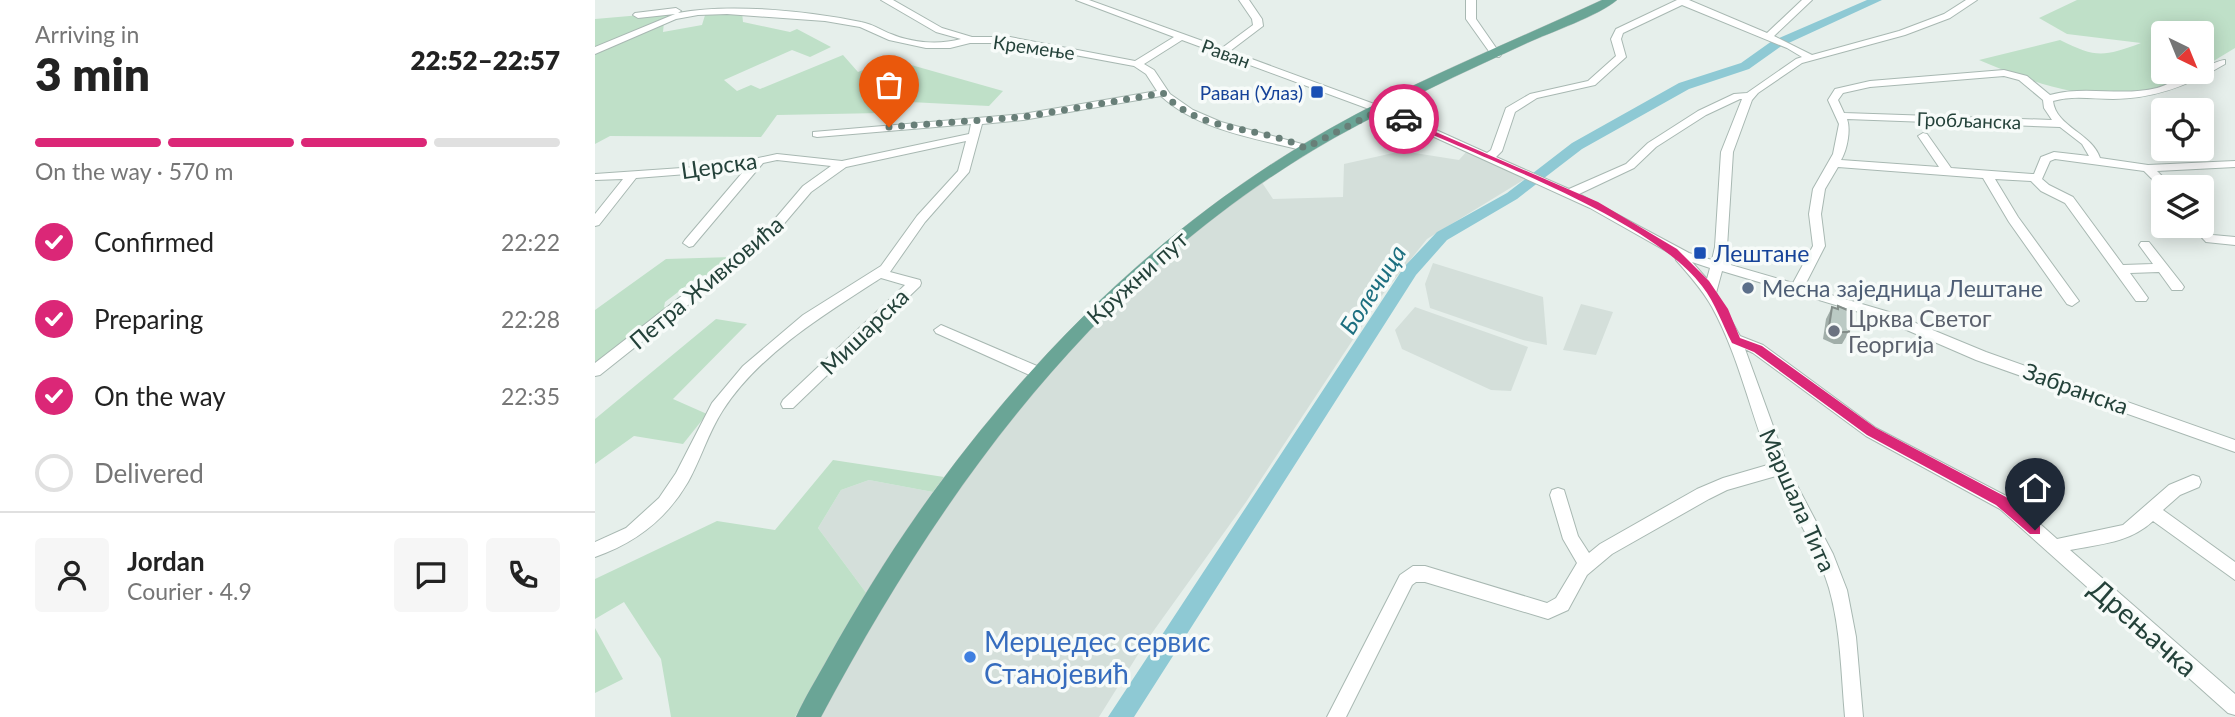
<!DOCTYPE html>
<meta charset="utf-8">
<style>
:root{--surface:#fff;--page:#f6f6f6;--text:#222;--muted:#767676;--line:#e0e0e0;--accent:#db2777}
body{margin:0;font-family:Lato,sans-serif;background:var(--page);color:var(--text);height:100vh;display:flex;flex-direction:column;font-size:26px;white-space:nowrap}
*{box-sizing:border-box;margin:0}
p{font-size:23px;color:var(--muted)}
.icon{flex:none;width:38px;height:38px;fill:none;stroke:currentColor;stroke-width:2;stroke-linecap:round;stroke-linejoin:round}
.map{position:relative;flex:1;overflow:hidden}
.side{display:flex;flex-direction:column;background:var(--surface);width:595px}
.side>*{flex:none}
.needle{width:46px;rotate:137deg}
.tools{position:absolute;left:1556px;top:21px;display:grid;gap:14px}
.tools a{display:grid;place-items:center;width:63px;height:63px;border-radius:7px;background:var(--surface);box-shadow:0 4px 18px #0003;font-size:35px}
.pin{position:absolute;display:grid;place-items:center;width:60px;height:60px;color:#fff;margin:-72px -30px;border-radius:50% 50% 50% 0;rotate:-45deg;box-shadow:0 0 7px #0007}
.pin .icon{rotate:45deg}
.courier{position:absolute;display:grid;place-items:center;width:70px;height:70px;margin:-35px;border:5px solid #db2777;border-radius:50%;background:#fff;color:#222;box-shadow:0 2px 9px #0007}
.summary em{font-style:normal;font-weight:800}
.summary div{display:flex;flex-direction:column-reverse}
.summary{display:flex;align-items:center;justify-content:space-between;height:119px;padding:0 35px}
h1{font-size:46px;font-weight:800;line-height:52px}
.bar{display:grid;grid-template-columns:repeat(4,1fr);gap:10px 7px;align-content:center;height:84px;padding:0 35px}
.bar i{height:9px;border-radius:5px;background:var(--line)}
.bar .current{background:var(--accent)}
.bar p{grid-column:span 4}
.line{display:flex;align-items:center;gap:18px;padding:0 35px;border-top:2px solid var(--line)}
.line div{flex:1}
.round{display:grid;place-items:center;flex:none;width:74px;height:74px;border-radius:7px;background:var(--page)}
ol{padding:0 35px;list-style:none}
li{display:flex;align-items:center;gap:21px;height:77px}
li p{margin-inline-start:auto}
li .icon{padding:7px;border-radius:50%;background:var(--accent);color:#fff;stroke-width:4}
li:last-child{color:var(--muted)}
li i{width:38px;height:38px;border:4px solid var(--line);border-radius:50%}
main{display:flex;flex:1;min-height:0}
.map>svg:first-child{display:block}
</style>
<main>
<section class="side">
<div class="summary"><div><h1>3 min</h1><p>Arriving in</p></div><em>22:52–22:57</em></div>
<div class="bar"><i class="current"></i><i class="current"></i><i class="current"></i><i></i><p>On the way · 570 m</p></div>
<ol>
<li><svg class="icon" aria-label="check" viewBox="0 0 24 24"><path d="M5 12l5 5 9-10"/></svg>Confirmed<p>22:22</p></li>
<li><svg class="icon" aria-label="check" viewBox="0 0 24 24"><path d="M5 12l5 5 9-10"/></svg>Preparing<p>22:28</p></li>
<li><svg class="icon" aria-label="check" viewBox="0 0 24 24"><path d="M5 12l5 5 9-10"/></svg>On the way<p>22:35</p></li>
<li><i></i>Delivered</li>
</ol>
<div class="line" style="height:126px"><a class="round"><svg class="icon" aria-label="person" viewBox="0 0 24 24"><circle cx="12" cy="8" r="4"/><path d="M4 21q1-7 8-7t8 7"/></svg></a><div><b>Jordan</b><p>Courier · 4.9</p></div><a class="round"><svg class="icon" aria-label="chat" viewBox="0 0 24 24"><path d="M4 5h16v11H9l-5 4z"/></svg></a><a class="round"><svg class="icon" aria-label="phone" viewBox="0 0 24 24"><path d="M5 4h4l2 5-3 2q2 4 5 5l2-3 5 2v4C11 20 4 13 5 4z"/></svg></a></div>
</section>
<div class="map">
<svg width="1640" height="717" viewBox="0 0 1640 717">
<rect width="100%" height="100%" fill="#e6efeb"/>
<path fill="#d4dfda" d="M807,151l57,9 8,-9 58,28 -98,60 -44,55 -137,208 -99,138 -48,77h-283l63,-118 112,-165 159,-168 109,-88 14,21 70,-2 1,-33z
M838,263l110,34 4,48 -24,-5 -93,-32 -5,-24z
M986,304l32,8 -17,43 -33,-5z
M820,307l113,40 -17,44 -20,-1 -89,-41 -7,-19z
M274,480l64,12 -66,102 -49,-66 23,-38z"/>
<path fill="#bfe0c8" d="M1482,0h158v48l-33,20 -1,-35h-38v39h32c-19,9 -40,19 -61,22 -52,7 -108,-14 -155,-34l81,-20c36,18 43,17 81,3l-74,-9 -28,-16z
M92,11l-23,11 -1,10 39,-7 4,-13h36l1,10 47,10 7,-3 34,18 -21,10 -18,-7 -68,30 13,11 14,-6 9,4 83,-34 15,17 32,-13 113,32 -14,15 -99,-5 -8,12 -105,2 -16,22 -151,-1 -15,8v-125z
M137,257l-20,17 -13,2 -34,26 -1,5 6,2 -75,59v-58l71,-51z
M121,319l31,5 -74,75 34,15 -24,30 -49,-8 -39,28v-45z
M238,460l111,17 -11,15 -64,-12 -28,10 -23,38 49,66 -72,123h-124l-10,-58 -37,-57 -29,17v-40l122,-58 58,9z
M0,628l28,51 -28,14z"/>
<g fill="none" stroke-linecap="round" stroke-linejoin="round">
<path fill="#8ec9d4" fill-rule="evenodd" d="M1272,0h15l-102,47 -31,22 -60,20 -107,60 -65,50 -70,41 -31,35 -282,442h-26l296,-450 33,-35 70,-39 65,-50 107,-60 62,-20 31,-22z"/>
<g stroke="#a8b8b2" stroke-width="2">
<path id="minor" d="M286,0h12l49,28 30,9h38l125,24 39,-24 -98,-37h13l133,48 31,-23 -1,-6 -13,-19h10l13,19 1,7 -33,25 166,61 91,41 4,-3 15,-42 24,-14 58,-13 28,-25 -5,-17 5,-10 61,-29h12l78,33 35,-33h10l-38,36 38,19 87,-24 45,-17 22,-14h11l-27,18 -45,17 -103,28 -44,30 -6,7 -19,52 -6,95 -3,16 69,20 20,-37 -4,-32 4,-25 20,-35 6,-30 -11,-24 7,-11 35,-8 134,-11 23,6 23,19c35,-10 72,2 107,-7 17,-5 60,-29 68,-28v4c-35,21 -71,35 -112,35 -20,0 -40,-4 -60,2 3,26 39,32 47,57l48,7 87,-4v6l-78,4 16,16h-10v3l-19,-19 -89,-12 -5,2 -8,18 7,6 24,12 50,68 30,-1 -14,-19 2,-3h8l33,42 2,3 -2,3h-10l-13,-18 -29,1 18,25 -2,3h-10l-71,-98 -24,-12 -10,-10 -36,-2 23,38 61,84 -7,5 -5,-2 -58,-82 -26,-44 -145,-11 -13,22 -4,25 4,32 -21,41 85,25 97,40 249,88v12l-259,-92 -97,-42 -157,-47 -6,22 24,43 23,9 113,83 136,71 45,40 66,-14 46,-40 24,-10 6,2 2,5 -2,5 -19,8 -17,15 72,52v18l-82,-59c-24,22 -52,23 -83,29l165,144v21l-7,-2 -228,-204 -134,-73 -113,-83 -8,-4 44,121 44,84 14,36 9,47 7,80h-18c-4,-43 -4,-87 -16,-129 -12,-40 -36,-75 -53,-112l-49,14 -18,9 -97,55 -25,21 -19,35 -20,9 -123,-37h-9l-4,3 -66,132h-19l73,-142 13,-9h12l122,37 9,-5 21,-35 -14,-24 -13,-44 2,-5 6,-2 6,2 14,46 11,17 11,-9 97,-55 26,-11 48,-14c-21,-52 -32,-108 -59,-157 -10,-18 -23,-32 -36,-47l-1,-4 -85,-48 -202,-92 -206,-76 -38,24 10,6 16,24 23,16 28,12 88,24v4h-8c-47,-12 -103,-20 -140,-54l-138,24 -41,4 -13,48 -44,50 -35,50 30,8 1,3 -1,3 -127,122h-10l-2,-4 2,-4 122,-115 -24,-7c-56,36 -122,76 -158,132 -15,23 -22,49 -35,72 -22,38 -53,61 -93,75v-15l31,-14 33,-30 17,-25 36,-70 31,-37 60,-51 78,-49 36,-50 41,-45 8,-30 -120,26 -35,25 -40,47 -171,136 -5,1v-13l168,-130 40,-47 28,-20 -54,-6 -14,3 -70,83 -4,1 -6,-4 2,-3 63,-74 -23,5 -89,7 -37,47 -4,1v-12l28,-35 -28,1v-6l130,-9 52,-11 65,7 127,-27 2,-10 -154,13 -4,-1v-4l210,-18 134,-23 -11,-17 -12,-8 -124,-23h-40l-20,5h-24l-37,-8 -29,-13 -35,-6 -98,-7 -29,1 -22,4 -81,35v-7l80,-33 -37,4 -5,-3 2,-2 41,-5 5,3 -3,2c51,-10 132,-2 183,9 11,2 20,8 30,12 21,9 48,11 70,5l-25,-7zM1087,5l105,43 15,9 -6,2 -49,34 -13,1 -36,17 -50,32 -22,21 -57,25 -73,-32 6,-6 13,-39 22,-14 58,-13 31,-28 -5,-18 2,-6zM1409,76l15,4 24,20 1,8 8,12 -208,-7 -6,-13 5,-7 27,-6zM1145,99h2l-21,53 -6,95 -3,13 -23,-7 -110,-59 55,-26 22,-21 50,-32zM1252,119l213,8 22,17 7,12 -35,-4 -13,5 -7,17h-2l-81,-6 -24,-34 -4,-1 -5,3 21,31 -98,-7c6,-10 10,-30 6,-41zM1097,262l18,6 -3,11z
M871,0h10v19l25,36 -2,2h-6l-27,-38z
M1606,223l12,12 22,2v8l-29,-3 -15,-16h10z
M346,325l103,44 2,4 -2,4h-10l-98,-44 -2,-3z"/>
</g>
<g stroke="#c2cac8" stroke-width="1">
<path id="major" d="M1007,0h15c-19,16 -66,32 -90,43 -65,30 -130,60 -193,95 -235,134 -388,345 -513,579h-25c9,-20 21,-39 32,-59 28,-50 58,-99 91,-146 104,-147 228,-273 383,-367 94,-57 199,-98 300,-145z"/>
</g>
<use href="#minor" fill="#fff" fill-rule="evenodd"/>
<use href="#major" fill="#6aa596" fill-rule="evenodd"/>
</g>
<path fill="#a1aea9" d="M1243,306l11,26 -7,12h-8l-11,-5 3,-20 6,-12 5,2z"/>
<path fill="#bbcac4" stroke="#838d89" stroke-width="2" d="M1243,306l14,6 -3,20h-9l-11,-5 3,-20 6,2z"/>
<path fill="#db2777" d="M806,117l197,85 79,47 32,32 19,28 12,29 22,8 114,82 130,69 34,29v8h-10l-34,-29 -129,-70 -113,-83 -22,-9c-10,-19 -16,-39 -30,-57 -52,-68 -220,-128 -301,-165z"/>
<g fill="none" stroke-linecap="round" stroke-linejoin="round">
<path stroke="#687f78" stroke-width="7" stroke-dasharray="0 12.6" d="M294,127l134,-10 140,-24c38,41 96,32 142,55l75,-38 24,9"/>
</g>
<g fill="#1a4fb4" stroke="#f7fbf9" stroke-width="2.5">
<rect x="715" y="85" width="14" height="14" rx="3.5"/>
<rect x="1098" y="246" width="14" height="14" rx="3.5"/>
</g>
<circle fill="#5c6f8a" stroke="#f7fbf9" stroke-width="2.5" cx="1153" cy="288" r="7"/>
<circle fill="#6b7280" stroke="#f7fbf9" stroke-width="2.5" cx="1239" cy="331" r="7"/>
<circle fill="#3f7fe0" stroke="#f7fbf9" stroke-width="2.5" cx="375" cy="657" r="7"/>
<g text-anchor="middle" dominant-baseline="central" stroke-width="7" stroke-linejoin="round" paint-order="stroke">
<g font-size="19" fill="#24423a" stroke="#f7fbf9">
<text transform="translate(439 47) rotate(8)">Кремење</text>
<text transform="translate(631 53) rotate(20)">Раван</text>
<text transform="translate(1374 120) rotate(2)">Гробљанска</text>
</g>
<g font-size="19" fill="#164399" stroke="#f7fbf9" text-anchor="end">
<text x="708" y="92">Раван (Улаз)</text>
</g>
<g font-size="23" fill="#24423a" stroke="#f7fbf9">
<text transform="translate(124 165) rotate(-8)">Церска</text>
<text transform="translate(542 277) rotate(-42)">Кружни пут</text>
<text transform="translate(111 282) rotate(-40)">Петра Живковића</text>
<text transform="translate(269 331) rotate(-44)">Мишарска</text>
<text transform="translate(1481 388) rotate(20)">Забранска</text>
<text transform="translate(1203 500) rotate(66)">Маршала Тита</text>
</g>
<g font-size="23" fill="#164399" stroke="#f7fbf9" text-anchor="start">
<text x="1119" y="253">Лештане</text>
</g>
<g font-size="23" fill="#4e5e75" stroke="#f7fbf9" text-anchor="start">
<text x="1167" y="288">Месна заједница Лештане</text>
</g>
<g font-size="23" fill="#5b616d" stroke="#f7fbf9" text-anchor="start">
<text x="1253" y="318">Црква Светог<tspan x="1253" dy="26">Георгија</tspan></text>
</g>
<g font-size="24" font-style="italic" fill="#1c6f80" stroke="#f7fbf9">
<text transform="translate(777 289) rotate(-57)">Болечица</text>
</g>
<g font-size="28" fill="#24423a" stroke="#f7fbf9">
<text transform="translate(1549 627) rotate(41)">Дрењачка</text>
</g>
<g font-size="28" fill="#366cbe" stroke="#f7fbf9" text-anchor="start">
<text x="389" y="641">Мерцедес сервис<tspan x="389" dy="32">Станојевић</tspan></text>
</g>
</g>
</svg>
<div class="tools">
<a><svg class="needle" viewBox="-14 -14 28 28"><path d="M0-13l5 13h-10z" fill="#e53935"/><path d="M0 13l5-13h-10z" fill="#767676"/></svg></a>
<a><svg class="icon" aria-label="locate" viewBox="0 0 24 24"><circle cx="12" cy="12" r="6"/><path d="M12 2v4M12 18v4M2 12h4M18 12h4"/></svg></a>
<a><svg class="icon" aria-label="layers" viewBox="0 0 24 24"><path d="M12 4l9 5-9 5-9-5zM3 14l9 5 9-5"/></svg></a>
</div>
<div class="pin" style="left:294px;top:127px;background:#ea580c"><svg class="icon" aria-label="bag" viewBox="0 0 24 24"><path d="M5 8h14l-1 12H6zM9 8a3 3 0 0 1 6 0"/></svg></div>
<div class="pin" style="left:1440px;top:530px;background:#1f2937"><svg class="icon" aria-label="home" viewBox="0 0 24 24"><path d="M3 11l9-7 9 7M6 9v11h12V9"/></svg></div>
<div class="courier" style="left:809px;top:119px"><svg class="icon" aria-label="car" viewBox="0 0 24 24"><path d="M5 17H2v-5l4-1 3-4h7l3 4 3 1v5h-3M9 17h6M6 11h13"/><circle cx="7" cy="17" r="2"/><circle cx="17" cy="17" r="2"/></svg></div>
</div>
</main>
